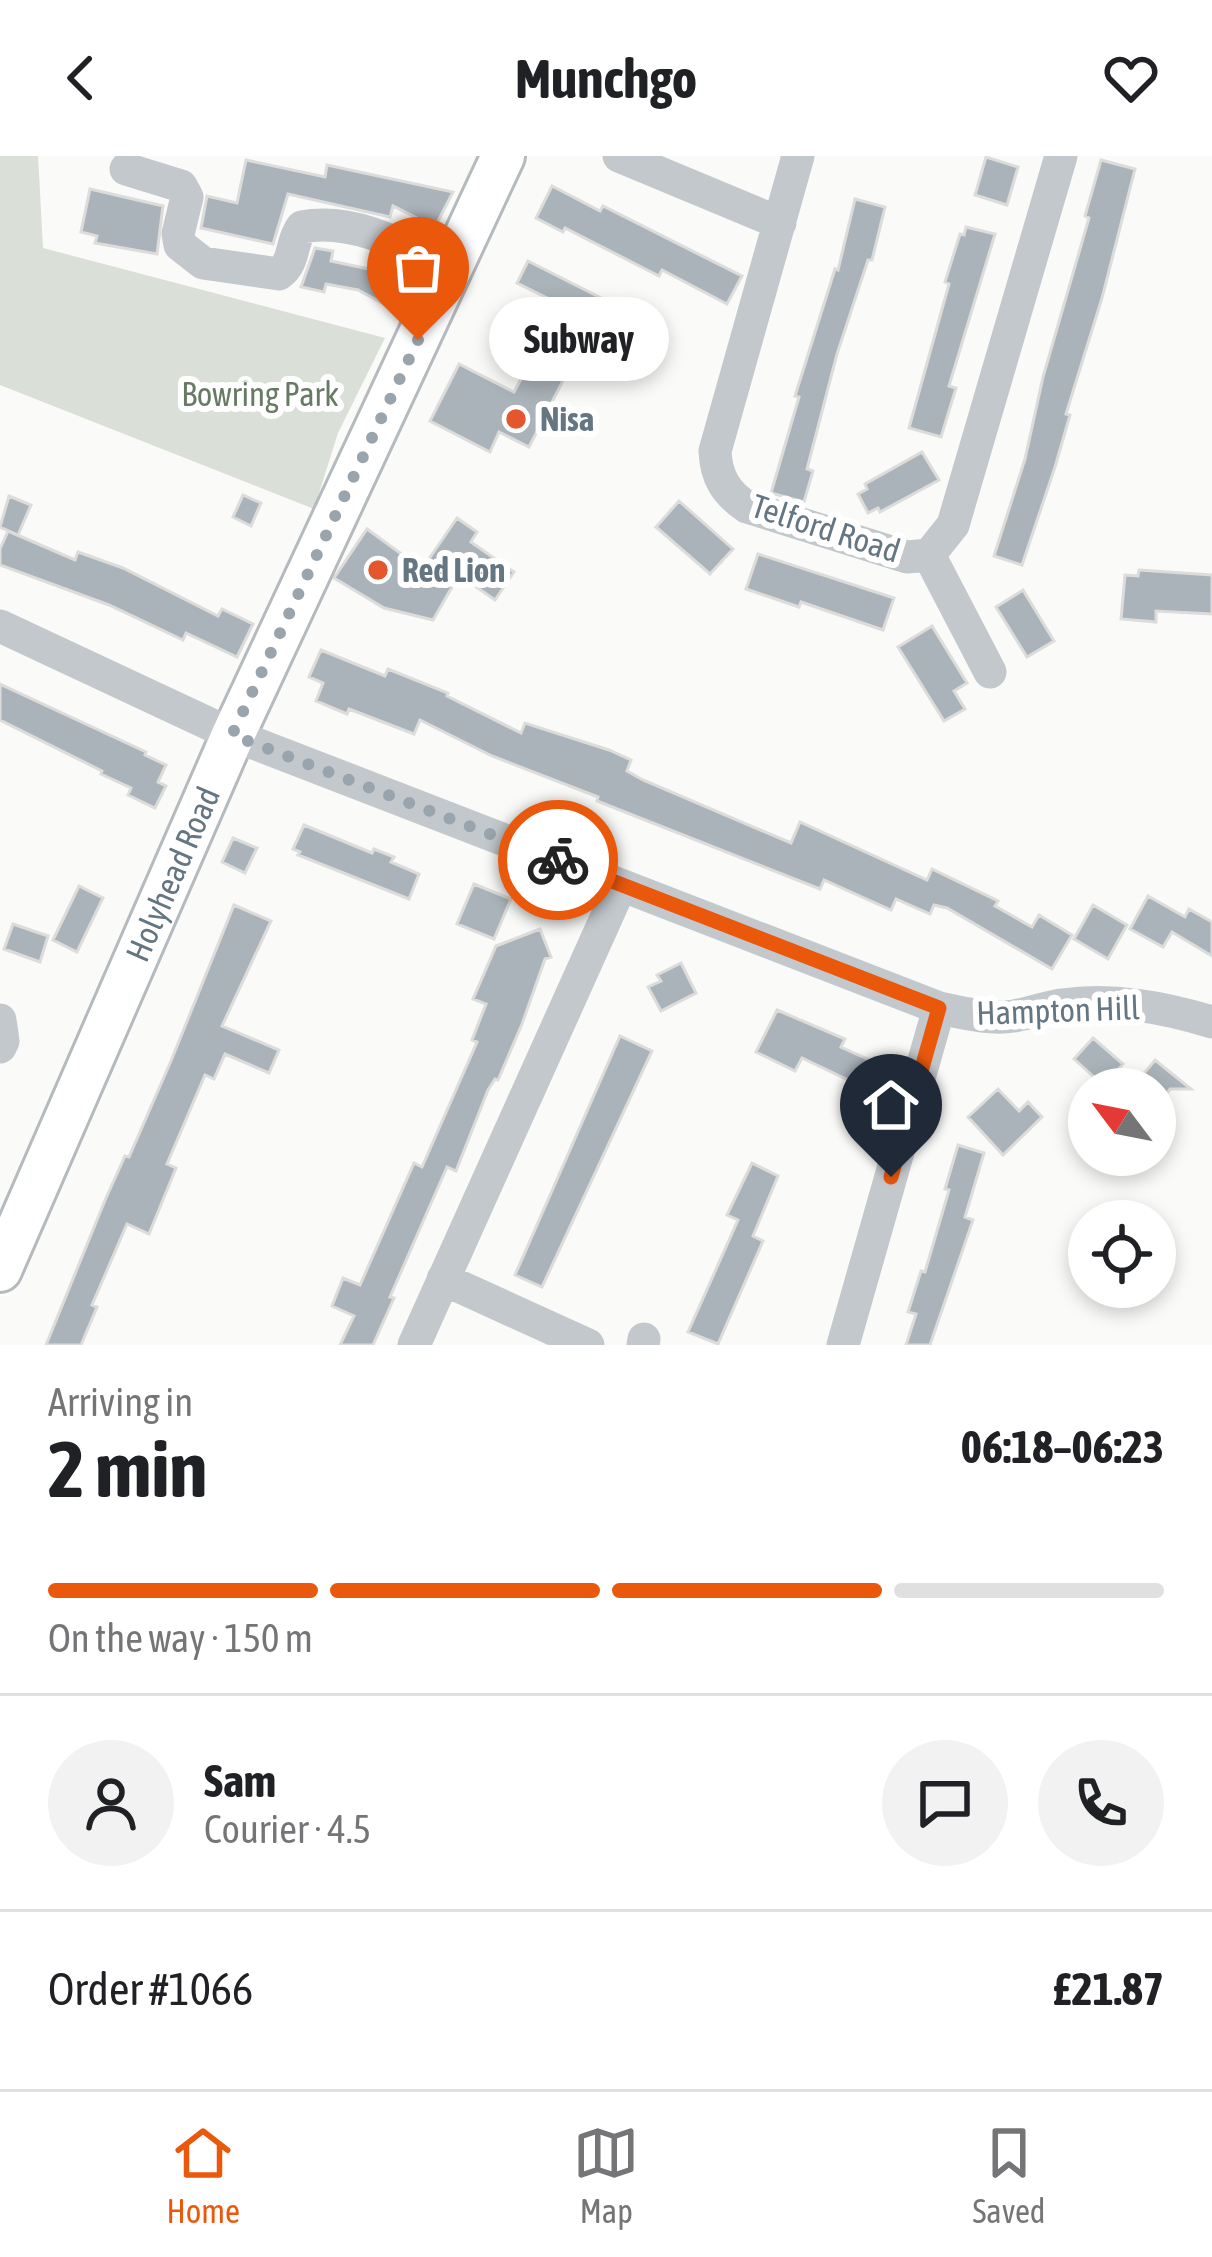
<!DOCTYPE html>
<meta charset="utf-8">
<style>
:root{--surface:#fff;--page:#f2f2f2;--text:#202124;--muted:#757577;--line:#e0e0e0;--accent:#ea580c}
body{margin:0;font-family:"Asap Condensed",sans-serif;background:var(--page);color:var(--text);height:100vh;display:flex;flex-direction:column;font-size:45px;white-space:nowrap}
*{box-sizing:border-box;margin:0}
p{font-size:39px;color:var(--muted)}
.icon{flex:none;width:66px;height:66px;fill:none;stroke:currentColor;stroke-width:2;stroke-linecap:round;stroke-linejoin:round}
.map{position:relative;height:1189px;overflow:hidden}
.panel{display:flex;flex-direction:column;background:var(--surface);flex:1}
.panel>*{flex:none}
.needle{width:78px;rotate:302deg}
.controls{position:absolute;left:1068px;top:912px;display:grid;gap:24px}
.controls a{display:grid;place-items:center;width:108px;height:108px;border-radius:50%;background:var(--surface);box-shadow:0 6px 18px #0003;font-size:60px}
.pin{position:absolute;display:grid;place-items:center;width:102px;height:102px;color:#fff;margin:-123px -51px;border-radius:50% 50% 50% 0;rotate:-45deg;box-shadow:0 0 12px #0007}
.pin .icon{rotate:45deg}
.courier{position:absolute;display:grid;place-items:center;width:120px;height:120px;margin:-60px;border:9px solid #ea580c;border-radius:50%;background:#fff;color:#222;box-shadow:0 3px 15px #0007}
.bubble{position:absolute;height:84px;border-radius:42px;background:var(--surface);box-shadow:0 6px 18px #0003;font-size:39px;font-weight:700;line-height:84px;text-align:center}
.overview em{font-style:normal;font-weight:700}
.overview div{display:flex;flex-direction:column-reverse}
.overview{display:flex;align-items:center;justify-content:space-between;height:204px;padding:0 48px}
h1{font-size:78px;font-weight:700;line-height:90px}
.bar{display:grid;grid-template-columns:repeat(4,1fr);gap:18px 12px;align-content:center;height:144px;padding:0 48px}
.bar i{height:15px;border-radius:9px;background:var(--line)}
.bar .selected{background:var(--accent)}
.bar p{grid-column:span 4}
.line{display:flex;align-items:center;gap:30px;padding:0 48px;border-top:3px solid var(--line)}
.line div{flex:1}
.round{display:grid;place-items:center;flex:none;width:126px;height:126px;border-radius:63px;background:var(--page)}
header{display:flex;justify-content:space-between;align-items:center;height:156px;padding:0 48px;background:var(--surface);font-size:54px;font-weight:700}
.tab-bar{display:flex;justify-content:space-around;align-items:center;height:168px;border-top:3px solid var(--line);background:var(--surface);font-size:33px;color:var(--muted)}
.tab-bar a{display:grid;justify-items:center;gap:6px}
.tab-bar .selected{color:var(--accent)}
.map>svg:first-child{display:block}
</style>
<header><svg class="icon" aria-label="back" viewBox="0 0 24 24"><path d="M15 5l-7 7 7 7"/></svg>Munchgo<svg class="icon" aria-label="heart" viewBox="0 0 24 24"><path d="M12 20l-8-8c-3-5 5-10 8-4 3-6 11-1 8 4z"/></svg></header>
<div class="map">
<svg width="1212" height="1189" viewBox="0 0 1212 1189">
<rect width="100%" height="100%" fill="#fafaf8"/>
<path fill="#dadfd7" d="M0,0h38l5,92 342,90 -47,95 -24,76 -314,-124z"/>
<path fill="#aab3b9" stroke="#dcdcda" stroke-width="3" d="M986,1l32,10 -11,38 -32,-10z
M246,4l79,17 2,-12 126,27 -18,35 -42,-21 -3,11 -102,-23 -15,50 -72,-16 6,-32 30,7z
M1101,4l34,9 -33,129 -36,116 4,1 -15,52 -33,98 -28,-9 31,-97 18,-82 46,-159 -4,-2z
M552,30l48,25 3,-5 139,70 -15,28 -65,-34 -3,6 -94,-48 -2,4 -27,-14z
M90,33l73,17 -6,48 -62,-11 2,-7 -16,-4z
M855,43l30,8 -13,53h-4l-31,94 -30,115 6,2 -9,31 -33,-9 28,-96 -4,-1 40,-127 3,1z
M966,71l29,7 -46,152 7,2 -15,49 -32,-9 40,-144 -4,-2 15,-48 4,1z
M315,92l18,3 -2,10 57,12 5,-9 21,10 -19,36 -37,-20 -32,-6 -2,8 -23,-5z
M528,105l73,37 -21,42 12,5 -13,28 -10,-4 -40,78 -30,-15 -9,20 -60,-31 29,-57 55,28 21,-39 -9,-3 23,-51 -32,-16z
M922,296l17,28 -59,32 -2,-4 -10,5 -10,-19 9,-5 -2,-5z
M243,339l18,8 -10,23 -18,-9z
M9,340l22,9 -13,30 -18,-8z
M679,345l54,48 -23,25 -54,-47z
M457,362l20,14 -6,10 43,30 -19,28 -36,-25 -26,45 -49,-12 -50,-30 33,-49 55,40z
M8,375l67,29 3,-8 45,16 95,48 4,-7 31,15 -16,33 -51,-24 -3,7 -74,-35 -109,-40v-16z
M758,398l136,44 -11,32 -82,-28 -2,5 -53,-18z
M1139,414l73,5v39l-56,-3v11l-35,-3 4,-44 13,1z
M1023,434l31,51 -27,16 -31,-50z
M932,470l35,57 -13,8 11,18 -21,12 -46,-74z
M321,494l64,26 3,-7 60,24 -1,3 74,37 4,-10 84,27 22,10 -4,11 16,9 148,63 9,-21 127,58 5,-11 66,32 -3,5 37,21 7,-12 33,20 -20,34 -105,-61 -13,-3 -4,9 -34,-15 -5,11 -67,-30 -4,9 -223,-88 1,-4 -106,-41 -72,-36 -6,14 -65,-25 -2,5 -31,-13 7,-18 -14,-6z
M0,528l146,68 -1,3 21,10 -8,17 8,4 -11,22 -27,-13 3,-7 -30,-14 1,-3 -102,-51z
M304,669l68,28 2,-4 20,8 -3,5 28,12 -10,25 -111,-44 2,-3 -7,-3z
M233,682l24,10 -12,25 -23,-11z
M474,728l37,15 -17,40 -37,-15z
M79,730l24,12 -26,54 -24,-12z
M1148,740l37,21 4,-8 23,13v34l-40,-24 -9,15 -33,-18z
M234,749l37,16 -49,105 57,24 -10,23 -44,-19 -11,25 -9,-4 -38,89 9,4 -27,66 -22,-10 -35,81 5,2 -16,38h-35l60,-147 19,-42 4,1 42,-96z
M1093,749l34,20 -19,34 -34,-20z
M13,768l35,12 -8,26 -36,-13z
M540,773l11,28 -6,2 -23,65 -24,56 -3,-1 -7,11 -32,81 -9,-4 -57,130 4,1 -21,47h-33l14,-29 -22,-10 11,-28 17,7 54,-122 8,4 55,-125 -5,-2 14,-36 -13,-5 23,-53z
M681,807l15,30 -35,18 -13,-24 13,-6 -4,-6z
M777,854l68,29 -4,8 35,16 -5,10 11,5 -14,30 -25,-11 7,-16 -48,-23 -7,13 -39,-19z
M620,880l32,15 -110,236 -27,-12z
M1093,882l30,26 -19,22 -30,-27z
M1155,904l36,29h-21l-15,19v-19h-24z
M998,933l21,22 9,-9 14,15 -39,38 -35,-38z
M958,989l26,8 -19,64 8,3 -43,125h-24l10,-31 -8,-2 13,-41 4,1 24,-82 -4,-1z
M752,1007l26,13 -25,60 10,5 -45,103 -30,-12 50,-112 -11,-5z"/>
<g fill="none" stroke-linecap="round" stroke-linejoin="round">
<g stroke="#b5babe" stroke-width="48">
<g id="major">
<path id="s1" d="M0,1114l233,-535 270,-579"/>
</g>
</g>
<path stroke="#c3c8cc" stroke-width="33" d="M619,0l161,67
M798,0l-83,295c1,26 11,42 32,56l160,50 22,-2 24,-30 108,-369
M126,13l55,17 6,11 -9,37 2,11 23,18 76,11c17,-13 11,-31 23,-47 52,-10 104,20 149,42
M929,399l61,117
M0,470l233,109 706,273c25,5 50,12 75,8 16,-3 31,-8 47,-11 53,-7 101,2 151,17
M0,864l3,21 -3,6
M443,1123l145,66
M414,1189l207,-460
M643,1189l1,-6
M843,1189l96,-337"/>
<use href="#major" stroke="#fff" stroke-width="42"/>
</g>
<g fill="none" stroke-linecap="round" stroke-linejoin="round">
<path stroke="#99a4ac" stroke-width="12" stroke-dasharray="0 21.6" d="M418,184l-186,395 326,125"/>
<path stroke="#ea580c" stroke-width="15" d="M558,704l381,148 -48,169"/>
</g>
<g fill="#e4572e" stroke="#fff" stroke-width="4.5">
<circle cx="516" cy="263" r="12"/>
<circle cx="378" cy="414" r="12"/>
</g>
<g text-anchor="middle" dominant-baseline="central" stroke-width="12" stroke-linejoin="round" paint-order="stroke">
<g font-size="33" fill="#687a64" stroke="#fff">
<text x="260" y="238">Bowring Park</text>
</g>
<g font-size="33" font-weight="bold" fill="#657683" stroke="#fff" text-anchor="start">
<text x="540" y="263">Nisa</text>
<text x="402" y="414">Red Lion</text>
</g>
<g font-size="33" fill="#657683" stroke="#fff">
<text transform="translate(826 372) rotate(18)">Telford Road</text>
<text stroke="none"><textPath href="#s1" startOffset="432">Holyhead Road</textPath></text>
<text transform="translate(1058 854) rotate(-2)">Hampton Hill</text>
</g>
</g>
</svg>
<div class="controls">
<a><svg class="needle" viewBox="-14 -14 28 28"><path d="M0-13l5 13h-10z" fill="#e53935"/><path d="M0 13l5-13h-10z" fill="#757577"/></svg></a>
<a><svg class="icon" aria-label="locate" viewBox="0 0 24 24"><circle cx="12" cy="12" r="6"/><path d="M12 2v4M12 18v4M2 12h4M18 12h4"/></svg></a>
</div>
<div class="pin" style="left:418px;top:184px;background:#ea580c"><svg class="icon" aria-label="bag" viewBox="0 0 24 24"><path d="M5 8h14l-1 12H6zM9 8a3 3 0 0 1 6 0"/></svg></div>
<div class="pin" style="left:891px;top:1021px;background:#1f2937"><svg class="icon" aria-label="home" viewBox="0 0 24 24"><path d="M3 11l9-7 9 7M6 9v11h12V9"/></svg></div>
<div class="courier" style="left:558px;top:704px"><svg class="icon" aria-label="bike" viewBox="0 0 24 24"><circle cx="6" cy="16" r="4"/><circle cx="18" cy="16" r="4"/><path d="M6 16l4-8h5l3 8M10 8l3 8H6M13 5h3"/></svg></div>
<div class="bubble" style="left:489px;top:141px;width:180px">Subway</div>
</div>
<section class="panel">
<div class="overview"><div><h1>2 min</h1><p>Arriving in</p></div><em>06:18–06:23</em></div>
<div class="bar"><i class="selected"></i><i class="selected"></i><i class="selected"></i><i></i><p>On the way · 150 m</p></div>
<div class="line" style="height:216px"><a class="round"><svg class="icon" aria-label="person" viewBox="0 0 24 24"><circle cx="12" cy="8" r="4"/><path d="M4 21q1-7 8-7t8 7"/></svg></a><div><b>Sam</b><p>Courier · 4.5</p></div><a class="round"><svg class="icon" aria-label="chat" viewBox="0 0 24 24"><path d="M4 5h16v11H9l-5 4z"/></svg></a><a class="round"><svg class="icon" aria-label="phone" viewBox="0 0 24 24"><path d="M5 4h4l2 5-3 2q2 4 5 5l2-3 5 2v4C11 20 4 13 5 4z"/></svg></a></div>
<div class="line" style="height:156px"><div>Order #1066</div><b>£21.87</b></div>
</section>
<nav class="tab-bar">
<a class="selected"><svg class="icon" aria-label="home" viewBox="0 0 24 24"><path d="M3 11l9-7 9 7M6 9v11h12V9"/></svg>Home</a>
<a><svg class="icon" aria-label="map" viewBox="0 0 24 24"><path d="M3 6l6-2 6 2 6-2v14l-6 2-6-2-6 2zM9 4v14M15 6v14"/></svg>Map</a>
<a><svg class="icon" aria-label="saved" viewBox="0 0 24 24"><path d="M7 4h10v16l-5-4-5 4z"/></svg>Saved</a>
</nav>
